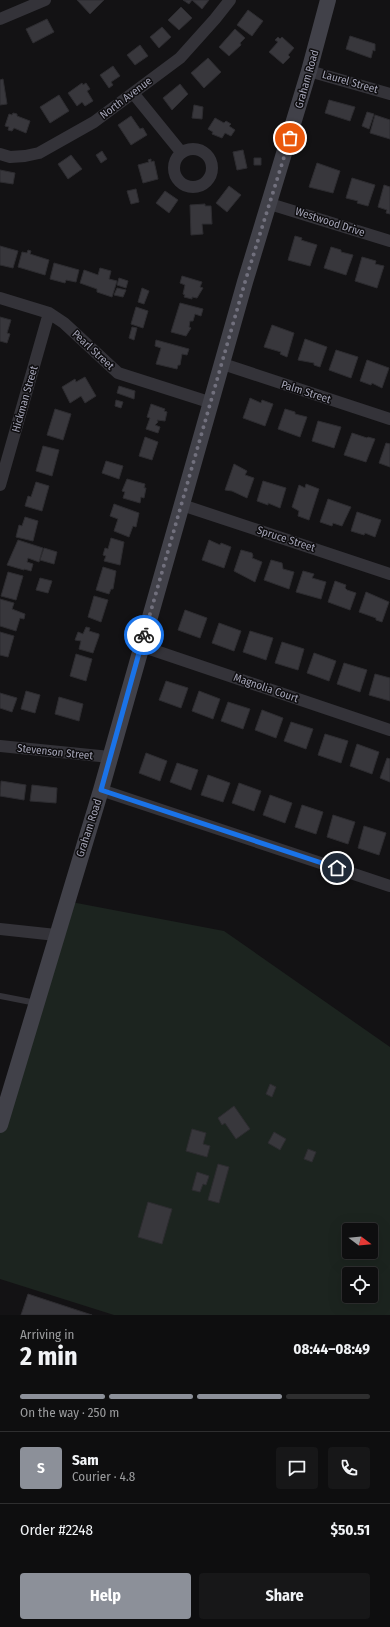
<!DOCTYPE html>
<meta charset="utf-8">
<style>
:root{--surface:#0e0e0f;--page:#171718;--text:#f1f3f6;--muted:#9b9c9e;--line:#2e2e2f;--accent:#8c9099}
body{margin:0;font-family:"Fira Sans Condensed",sans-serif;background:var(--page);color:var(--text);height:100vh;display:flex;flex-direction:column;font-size:15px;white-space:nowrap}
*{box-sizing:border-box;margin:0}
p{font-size:13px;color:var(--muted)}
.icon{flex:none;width:22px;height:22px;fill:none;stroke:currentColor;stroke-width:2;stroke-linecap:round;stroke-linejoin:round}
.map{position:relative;height:1315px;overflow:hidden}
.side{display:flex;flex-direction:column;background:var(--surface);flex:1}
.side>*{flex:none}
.needle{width:26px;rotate:106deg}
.fabs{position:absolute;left:342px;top:1223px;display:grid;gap:8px}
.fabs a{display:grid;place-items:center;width:36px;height:36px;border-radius:4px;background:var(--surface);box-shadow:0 4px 16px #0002,0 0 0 1px var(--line);font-size:20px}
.pin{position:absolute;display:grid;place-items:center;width:34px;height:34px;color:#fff;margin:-17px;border:2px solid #fff;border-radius:50%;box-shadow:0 1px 4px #0007}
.courier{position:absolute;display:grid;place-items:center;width:40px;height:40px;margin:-20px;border:3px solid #1a73e8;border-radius:50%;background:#fff;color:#222;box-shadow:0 1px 5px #0007}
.summary em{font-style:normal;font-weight:700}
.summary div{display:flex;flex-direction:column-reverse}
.summary{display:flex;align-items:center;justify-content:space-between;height:68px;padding:0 20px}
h1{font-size:26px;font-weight:700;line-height:30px}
.bar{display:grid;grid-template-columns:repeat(4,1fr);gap:6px 4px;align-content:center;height:48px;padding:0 20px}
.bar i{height:5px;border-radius:3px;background:var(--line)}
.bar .current{background:var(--accent)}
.bar p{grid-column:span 4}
.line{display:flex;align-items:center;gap:10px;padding:0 20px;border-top:1px solid var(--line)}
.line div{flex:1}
.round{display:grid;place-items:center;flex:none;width:42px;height:42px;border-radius:4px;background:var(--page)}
.cta{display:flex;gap:8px;margin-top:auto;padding:8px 20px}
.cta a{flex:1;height:46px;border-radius:4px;background:var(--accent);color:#fff;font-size:16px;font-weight:700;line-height:46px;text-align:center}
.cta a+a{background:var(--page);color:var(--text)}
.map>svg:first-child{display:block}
</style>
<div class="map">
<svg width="390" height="1315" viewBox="0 0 390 1315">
<rect width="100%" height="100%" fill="#131214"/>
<path fill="#1c241f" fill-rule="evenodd" d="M66,901l158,30 166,116v268h-276l-114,-36v-152zM349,1230h22v22h-22zM349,1274h22v22h-22z"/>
<path fill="#38373c" stroke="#2d2c30" d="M77,0h27l-14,14z
M183,0h26l-7,9 -10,-9 -3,4z
M181,7l11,11 -13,12 -11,-10z
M248,10l15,11 -11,15 -15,-11z
M47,19l7,13 -21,11 -7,-14z
M162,27l9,10 -12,11 -9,-11z
M235,29l10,9 -5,5 1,2 -12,11 -10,-9z
M350,36l25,8v7l-2,-1 -2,8 -25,-9z
M278,37l2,2 2,-2 12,11 -6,7 2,2 -7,7 -14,-12 9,-10 -3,-2z
M140,45l8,11 -13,9 -8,-10z
M208,58l13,14 -17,16 -13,-15z
M113,66l7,10 -9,6 2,3 -4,3 -9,-13z
M3,79l4,25 -7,1v-25z
M82,83l1,2 3,-2 4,6 -3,2 6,10 -8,5 -3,-4 -5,4 -9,-13z
M180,84l8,10 -16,16 -9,-12z
M59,95l10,16 -19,12 -10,-16z
M329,100l26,7 -5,14 -25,-8z
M194,105l9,2 -1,12 -10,-1z
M367,112l7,2 -5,15 -7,-3z
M13,113l4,1v2l13,5 -4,12 -12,-5 -2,3 -4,-1 1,-3 -4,-1 4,-12 3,1z
M375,115l15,5v19l-20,-6z
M131,116l9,13 3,-1 4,7 -16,10 -13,-20z
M215,118l9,5 2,-2 5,3 -2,2 6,4 -4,6 -6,-3 -3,5 -10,-4 1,-2 -5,-3z
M243,150l4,18 -10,2 -4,-18z
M102,151l5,8 -6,4 -5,-8z
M71,155l11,14 -14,10 -10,-15z
M254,158h7v7h-7z
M151,159v3l3,-1 4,18 -15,4 -5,-18 11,-3 -1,-2z
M317,163l23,8 -7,22 -24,-6z
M0,170l15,3 -2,11 -13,-2z
M352,178l23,7 -7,21 -11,-3 1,-2 -12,-3z
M384,185l6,2v27l-4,-1 1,-3 -9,-3z
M229,186l12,9 -14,17 -11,-9z
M136,189l3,13 -8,2 -4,-13z
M165,191l13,9 -9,13 -13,-10z
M205,204v2h6l1,18h-10l1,10 -12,1 -1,-30z
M295,236l7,2 -1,2 16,5 -7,21 -22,-6z
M0,246l18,5 -5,17 -13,-3z
M331,247l10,3v2l12,3 -7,20 -22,-7z
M28,250l3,1 -1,3 19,6 -4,15 -27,-8 4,-15 5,1z
M362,257l14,4 -1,3 9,2 -7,22 -22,-7z
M54,263l25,7 -3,12 -10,-2 -1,3 -15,-4z
M100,268l11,3 -2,8 8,2 -5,16 -15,-5v-3l-17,-6 4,-13 14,5z
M182,276l20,6 -2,5 3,1 -6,10 -5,-1v2l-8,-2 1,-2 -2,-1 2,-9 -5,-2z
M119,278l9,3 -2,7 -9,-3z
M117,288l9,2 -3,7 -9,-2z
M142,288l7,3 -5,13 -6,-2z
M180,303l23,6 -2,7 -6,-2 -2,7h-3l-1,6 2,1 -5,8 -15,-4z
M136,307l12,4 -5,17 -12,-4z
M0,317l11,3 -4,13 3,1 -3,9 -7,-2z
M272,325l22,8 -7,24 -7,-3 1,-2 -17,-5z
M132,327l5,1 -3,12 -5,-2z
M305,339l22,8 -7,20 -6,-2v-2l-16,-3z
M156,340l33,9 -2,6 -5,-1 -2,11h-2l-1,4 -21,-5 5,-16 -6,-2z
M336,350l22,7 -7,21 -22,-8z
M367,360l22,8 -7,20 -10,-5 -1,2 -11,-4z
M85,377l11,19 -11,7 -4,-7 -11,7 -8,-16 13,-8 1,3z
M119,386l16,5 -1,8 -17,-6z
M250,398l11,5 1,-3 11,4 -8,22 -22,-8z
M116,400l7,2 -2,6 -6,-2z
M151,404l14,5 -1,2 3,1 -2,9 -8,-1 1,2 -3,3 5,2 -2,6 -12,-4 4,-11 -3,-1z
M55,409l16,5 -8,26 -16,-5z
M285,409l10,3v2l12,3 -7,20 -22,-8z
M318,421l23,6 -7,21 -22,-7z
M352,433l15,5 1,-1 7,2 -9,23 -22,-7z
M145,437l13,5 -6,18 -13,-4z
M386,443l4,1v23l-11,-4z
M43,446l16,4 -7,26 -16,-5z
M106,461l17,5 -4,13 -17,-6z
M234,464l13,7 -2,4 9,3 -7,20 -15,-7 -7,-1z
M127,479l18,5 -1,4h2l-2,10 -3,-1 -1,6 -17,-5 2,-6 -3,-1z
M263,481l23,7 -6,20 -12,-5v2l-11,-4z
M36,482l13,4 -7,25 -17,-5 3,-10 3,1z
M306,484l13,5 -10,31 -11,-4 1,-5 -7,-4 7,-22 6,3z
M328,499l23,8 -9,19 -9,-3 -1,3 -12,-4z
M114,504l25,9 -3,14 -3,-1 -4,11 -15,-6 4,-12 -8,-3z
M357,512l24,8 -6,17 -10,-4 -1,2 -13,-4z
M25,517l13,4 -5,20 -17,-4 3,-12 3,1z
M111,538l13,4 -4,23 -16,-4 2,-5 -3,-1 2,-7 3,1z
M18,540l25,8 -4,14 -11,-4 -1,4 6,2 -2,7 -7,-2v1l-17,-5z
M209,540l11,5 1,-2 10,4 -7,21 -22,-8z
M44,548l13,4 -3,12 -14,-4z
M241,550l11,3 1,3 -1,2 10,4 -7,20 -21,-11z
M271,560l11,3 1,6 11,3 -5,17 -25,-9z
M103,567l13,4 -3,18h-2l-2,5 -13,-4z
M303,571l11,3 -2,4 14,4 -5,17 -25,-7z
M8,572l15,4 -7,24 -15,-4z
M40,578l12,3 -4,12 -12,-3z
M335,581l11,4 -1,3 2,2 9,3 -6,17 -22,-8z
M366,592l23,10 -7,20 -6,-2v-2l-17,-6z
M94,596l14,4 -7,22 -13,-5z
M0,599l14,4 -2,6 13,5 -1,5 -4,-1 -4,13 -16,-5z
M185,610l22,8 -7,20 -22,-8z
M219,623l22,8 -7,20 -22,-8z
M86,627l4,1 -1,3 10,3v2l-6,17 -14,-4 2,-8 -6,-1 3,-8 5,2z
M250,631l23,7 -7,22 -23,-8z
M0,632l14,4 -6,21 -8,-2z
M282,642l22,7 -6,21 -23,-7z
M314,653l22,8 -7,20 -22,-8z
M76,654l16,5 -6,22 -16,-5z
M344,663l23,7 -7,22 -23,-8z
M375,674l15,4v23l-21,-6z
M166,681l22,7 -7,20 -22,-8z
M26,691l14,4 -5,18 -14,-4z
M199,691l21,8 -7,20 -21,-8z
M0,693l17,5 -5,14 -12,-4z
M59,697l24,7 -4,17 -24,-7z
M228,702l22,7 -7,20 -22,-8z
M262,710l21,8 -7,20 -21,-8z
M291,722l22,7 -7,20 -22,-8z
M325,734l23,7 -7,22 -23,-8z
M357,744l22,8 -7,22 -22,-8z
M146,753l21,8 -7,20 -21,-8z
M387,758l3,1v23l-10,-4z
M177,763l21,7 -7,20 -21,-8z
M208,775l22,8 -7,19 -22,-7z
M1,781l25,4 -2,15 -24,-4z
M239,783l22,8 -7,20 -22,-8z
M32,785l25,3 -1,15 -26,-2z
M270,795l22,8 -7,20 -22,-8z
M302,805l21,7 -7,22 -21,-7z
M333,815l22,7 -7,22 -21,-7z
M364,826l22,7 -7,22 -21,-7z
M270,1084l6,3 -4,10 -6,-3z
M234,1106l16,23 -14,10 -11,-16 -3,2 -4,-7z
M192,1129l14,4 -3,11 7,2 -3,11 -21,-6z
M274,1132l12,7 -6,11 -12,-7z
M308,1149l8,3 -4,10 -8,-3z
M218,1164l11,3 -10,36 -11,-3z
M197,1172l12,4 -3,9 -3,-1 -3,8 -8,-2z
M148,1202l24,7 -10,35 -24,-7z
M28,1294l64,21h-71z"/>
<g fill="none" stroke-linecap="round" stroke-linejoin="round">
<path stroke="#343339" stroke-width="6" d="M0,996l36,7"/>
<path stroke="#343339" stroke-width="12" d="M0,19l45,-19
M309,71l81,23
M133,93l48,59
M174 168a19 19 0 1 1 38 0a19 19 0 1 1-38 0Z
M0,154l10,3 15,-1 14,-3 55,-31 86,-64 35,-39 15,-19
M270,204l120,37
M0,298l49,15 15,10 54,50 94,30
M223,364l167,55
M0,485l49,-172
M182,505l208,69
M141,646l249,84
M0,746l110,11
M101,790l289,96
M0,929l56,6"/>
<path stroke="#414149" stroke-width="16" d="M0,1125l101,-335 144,-508 64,-211 19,-71"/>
</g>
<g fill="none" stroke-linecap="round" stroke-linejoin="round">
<path stroke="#71707d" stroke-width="4" stroke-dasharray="0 7.2" d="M144,635l101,-353 45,-144"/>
<path stroke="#1a73e8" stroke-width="5" d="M144,635l-43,155 236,78"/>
</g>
<g text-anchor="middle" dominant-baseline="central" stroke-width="3" stroke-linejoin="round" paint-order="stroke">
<g font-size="11" fill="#a3a3b5" stroke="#0e0d0f">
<text transform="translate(307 79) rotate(-74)">Graham Road</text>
<text transform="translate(350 82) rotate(16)">Laurel Street</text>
<text transform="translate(126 98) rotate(-37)">North Avenue</text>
<text transform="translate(330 222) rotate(18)">Westwood Drive</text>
<text transform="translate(93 350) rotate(43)">Pearl Street</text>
<text transform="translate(306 392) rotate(18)">Palm Street</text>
<text transform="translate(25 399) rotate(-74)">Hickman Street</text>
<text transform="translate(286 539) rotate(18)">Spruce Street</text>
<text transform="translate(266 688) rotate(19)">Magnolia Court</text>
<text transform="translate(55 752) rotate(6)">Stevenson Street</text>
<text transform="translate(89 828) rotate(-72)">Graham Road</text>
</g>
</g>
</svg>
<div class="fabs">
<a><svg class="needle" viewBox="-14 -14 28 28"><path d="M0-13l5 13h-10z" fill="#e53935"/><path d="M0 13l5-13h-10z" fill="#9b9c9e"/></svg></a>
<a><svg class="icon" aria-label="locate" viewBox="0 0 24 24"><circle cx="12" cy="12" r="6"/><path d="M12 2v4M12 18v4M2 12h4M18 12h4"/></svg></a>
</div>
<div class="pin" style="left:290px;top:138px;background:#ea580c"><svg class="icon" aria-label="bag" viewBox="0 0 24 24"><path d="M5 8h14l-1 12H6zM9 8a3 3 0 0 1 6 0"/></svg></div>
<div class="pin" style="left:337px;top:868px;background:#1f2937"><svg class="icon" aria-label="home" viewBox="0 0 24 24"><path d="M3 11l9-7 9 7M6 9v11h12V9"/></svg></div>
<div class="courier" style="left:144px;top:635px"><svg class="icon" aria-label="bike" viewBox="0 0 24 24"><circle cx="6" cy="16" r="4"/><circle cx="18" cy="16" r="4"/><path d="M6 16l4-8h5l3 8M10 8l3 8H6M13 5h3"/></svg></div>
</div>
<section class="side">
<div class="summary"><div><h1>2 min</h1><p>Arriving in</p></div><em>08:44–08:49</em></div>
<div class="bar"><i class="current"></i><i class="current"></i><i class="current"></i><i></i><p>On the way · 250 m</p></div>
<div class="line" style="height:72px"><b class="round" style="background:var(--accent);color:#fff">S</b><div><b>Sam</b><p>Courier · 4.8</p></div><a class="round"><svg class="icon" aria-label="chat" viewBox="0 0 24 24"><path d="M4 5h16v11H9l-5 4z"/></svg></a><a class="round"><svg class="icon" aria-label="phone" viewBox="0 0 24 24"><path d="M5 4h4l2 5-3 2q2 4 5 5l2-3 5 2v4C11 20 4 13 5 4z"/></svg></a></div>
<div class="line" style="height:52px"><div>Order #2248</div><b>$50.51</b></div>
<div class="cta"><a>Help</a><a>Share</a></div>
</section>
